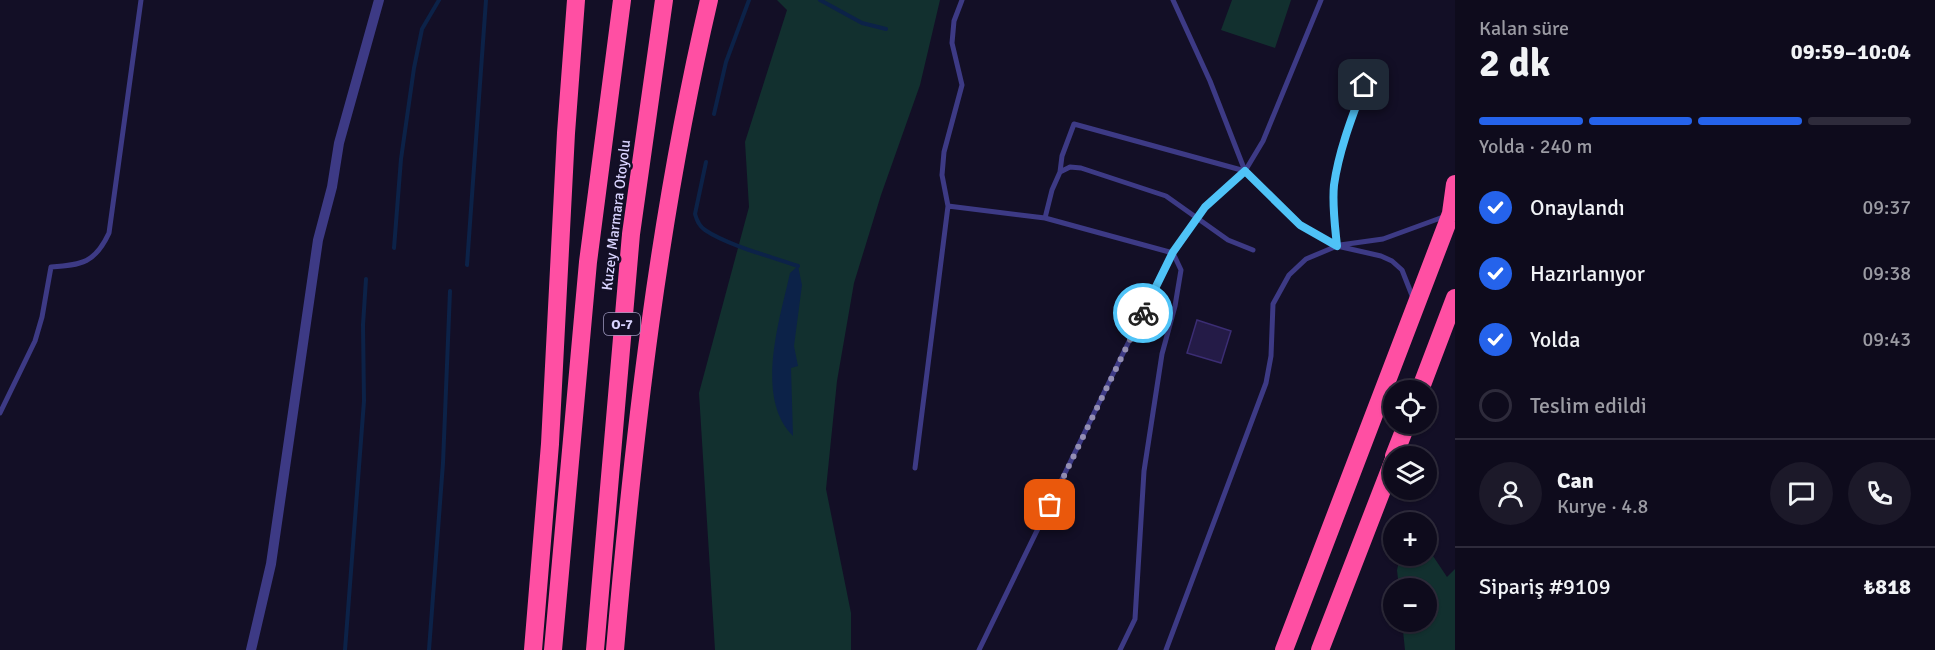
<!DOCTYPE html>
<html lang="tr">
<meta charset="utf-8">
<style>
:root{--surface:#0e0b1c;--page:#1c1929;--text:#f1f3f6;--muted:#9b9ba3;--line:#2e2b3b;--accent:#2563eb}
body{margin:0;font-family:Signika,sans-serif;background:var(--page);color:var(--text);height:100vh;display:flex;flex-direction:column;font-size:22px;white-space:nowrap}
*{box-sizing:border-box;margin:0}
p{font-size:20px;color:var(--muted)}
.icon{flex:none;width:33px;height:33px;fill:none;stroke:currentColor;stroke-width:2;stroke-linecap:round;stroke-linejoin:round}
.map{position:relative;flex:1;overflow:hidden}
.sheet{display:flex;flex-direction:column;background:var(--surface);width:480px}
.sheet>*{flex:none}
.buttons{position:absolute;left:1383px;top:380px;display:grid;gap:12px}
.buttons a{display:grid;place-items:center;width:54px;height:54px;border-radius:50%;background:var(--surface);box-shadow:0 2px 4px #0004,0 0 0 2px var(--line);font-size:30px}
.pin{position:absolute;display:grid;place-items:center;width:51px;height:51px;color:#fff;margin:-26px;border-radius:12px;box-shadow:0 3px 9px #0006}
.courier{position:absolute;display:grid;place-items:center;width:60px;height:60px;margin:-30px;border:4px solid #4fc3f7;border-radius:50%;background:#fff;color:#222;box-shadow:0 2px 8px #0007}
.overview em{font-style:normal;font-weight:700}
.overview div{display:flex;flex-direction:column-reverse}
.overview{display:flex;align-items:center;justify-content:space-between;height:102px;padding:0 24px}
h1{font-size:39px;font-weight:700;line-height:45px}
.bar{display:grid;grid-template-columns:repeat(4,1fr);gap:9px 6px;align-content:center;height:72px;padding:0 24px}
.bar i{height:8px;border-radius:4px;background:var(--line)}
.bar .active{background:var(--accent)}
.bar p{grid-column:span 4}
.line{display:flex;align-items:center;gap:15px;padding:0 24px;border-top:2px solid var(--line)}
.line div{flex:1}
.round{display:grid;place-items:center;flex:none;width:63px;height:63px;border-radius:32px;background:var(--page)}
ol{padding:0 24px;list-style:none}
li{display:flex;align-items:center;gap:18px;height:66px}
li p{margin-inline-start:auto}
li .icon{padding:6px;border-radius:50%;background:var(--accent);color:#fff;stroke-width:4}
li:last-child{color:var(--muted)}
li i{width:33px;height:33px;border:3px solid var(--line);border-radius:50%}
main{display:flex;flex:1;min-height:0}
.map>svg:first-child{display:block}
</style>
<main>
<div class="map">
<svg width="1455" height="650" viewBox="0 0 1455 650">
<rect width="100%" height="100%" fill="#130f26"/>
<path fill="#12302f" d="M777,0h163l-20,85 -39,110 -27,88 -17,98 -11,108 25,124v37h-136l-16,-257 50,-186 -4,-65 42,-132z
M1232,0h59l-16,48 -54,-18z
M1427,553l6,3 14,21 8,-8v81h-50l-3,-29h24v-33h-27l-2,-18 3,-13 4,-2h22z"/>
<path fill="#0c2248" d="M798,266l4,19 -8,61 4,20 -7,2 2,68c-39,-38 -13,-117 -3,-163z"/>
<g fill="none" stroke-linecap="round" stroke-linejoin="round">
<path stroke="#0c2248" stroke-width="4" d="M820,0l42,23 24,6
M714,114l12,-52 23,-62
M706,162l-11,52c2,7 4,12 10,16 22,15 67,27 93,36
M394,248l7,-89 13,-91 8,-39 17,-29
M467,265l19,-265
M345,650l19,-249 -1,-76 3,-46
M429,650l14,-187 7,-172"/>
</g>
<path fill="#241b47" stroke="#3b2d73" stroke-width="1.5" d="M1197,320l34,11 -10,32 -34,-10z"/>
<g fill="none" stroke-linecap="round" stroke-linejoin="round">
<path stroke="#3d3a85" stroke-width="5" d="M1173,0l37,81 35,90 55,54 37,21 44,10 11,5 10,9 11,28
M1060,172l2,-16 12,-32 171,47
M948,206l-6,-31 2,-23 18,-67 -10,-42 2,-22 8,-21
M1045,218l7,-28 8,-18 10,-5 11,1 85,28 62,44 25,10
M1340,245l43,-6 63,-23
M0,413l35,-72 7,-24 9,-50c31,-2 44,-4 58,-34l32,-233
M915,468l33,-262 97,12 128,35 8,17 -6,36 -13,48 -18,117 -9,148 -15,31
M979,650l188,-387 38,-56 40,-36 18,-30 58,-141
M1166,650l100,-267 5,-27 2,-52 16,-29 17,-16 31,-13c-2,-20 -5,-41 -3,-61 6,-42 23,-82 37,-121"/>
<path stroke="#3d3a85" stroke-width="10" d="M251,650l20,-86 47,-324 14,-53 7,-44 40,-143"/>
<path stroke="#ff4fa3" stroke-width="18" d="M1451,213l4,-29
M1420,390l35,-92
M1394,456l13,-33
M533,650l17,-206 16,-311 10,-133
M553,650l35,-388 34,-262
M595,650l36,-416 33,-234
M615,650c19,-219 44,-436 94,-650
M1284,650l171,-447
M1320,650l74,-191"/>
</g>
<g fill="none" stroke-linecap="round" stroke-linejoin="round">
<path stroke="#948fb3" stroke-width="6" stroke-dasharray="0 10.8" d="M1050,505l93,-192"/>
<path stroke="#4fc3f7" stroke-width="8" d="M1143,313l30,-61 32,-45 40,-36 55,54 37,21c-2,-20 -5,-41 -3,-61 5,-35 18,-68 30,-100"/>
</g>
<g text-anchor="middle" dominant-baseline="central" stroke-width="5" stroke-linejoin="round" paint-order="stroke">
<rect fill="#130f26" stroke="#9e99be" stroke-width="1.5" x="604" y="313" width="36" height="22" rx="4.5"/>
<g font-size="14" font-weight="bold" fill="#d9d4ff">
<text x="622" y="324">O-7</text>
</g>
<g font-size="15" fill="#d9d4ff" stroke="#130f26">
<text transform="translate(616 215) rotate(-83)">Kuzey Marmara Otoyolu</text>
</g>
</g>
</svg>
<div class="buttons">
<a><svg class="icon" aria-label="locate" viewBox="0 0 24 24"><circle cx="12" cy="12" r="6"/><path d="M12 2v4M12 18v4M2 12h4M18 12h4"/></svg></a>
<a><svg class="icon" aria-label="layers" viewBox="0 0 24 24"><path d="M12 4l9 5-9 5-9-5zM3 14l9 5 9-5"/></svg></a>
<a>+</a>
<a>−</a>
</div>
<div class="pin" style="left:1050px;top:505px;background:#ea580c"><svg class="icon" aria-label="bag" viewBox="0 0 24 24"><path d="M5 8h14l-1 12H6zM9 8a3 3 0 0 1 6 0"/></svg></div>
<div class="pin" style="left:1364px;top:85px;background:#1f2937"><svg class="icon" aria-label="home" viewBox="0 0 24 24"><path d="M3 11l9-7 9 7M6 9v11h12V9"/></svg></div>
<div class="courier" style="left:1143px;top:313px"><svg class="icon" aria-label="bike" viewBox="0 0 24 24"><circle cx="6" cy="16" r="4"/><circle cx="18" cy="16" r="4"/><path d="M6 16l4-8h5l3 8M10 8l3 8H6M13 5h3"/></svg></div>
</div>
<section class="sheet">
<div class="overview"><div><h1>2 dk</h1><p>Kalan süre</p></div><em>09:59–10:04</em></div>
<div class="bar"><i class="active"></i><i class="active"></i><i class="active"></i><i></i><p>Yolda · 240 m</p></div>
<ol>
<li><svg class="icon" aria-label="check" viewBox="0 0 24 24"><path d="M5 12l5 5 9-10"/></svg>Onaylandı<p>09:37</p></li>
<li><svg class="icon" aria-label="check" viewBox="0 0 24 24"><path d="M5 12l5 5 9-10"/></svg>Hazırlanıyor<p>09:38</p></li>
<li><svg class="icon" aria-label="check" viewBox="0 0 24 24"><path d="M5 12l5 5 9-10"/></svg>Yolda<p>09:43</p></li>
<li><i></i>Teslim edildi</li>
</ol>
<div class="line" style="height:108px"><a class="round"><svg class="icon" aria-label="person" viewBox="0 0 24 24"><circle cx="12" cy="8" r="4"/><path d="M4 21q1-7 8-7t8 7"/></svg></a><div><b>Can</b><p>Kurye · 4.8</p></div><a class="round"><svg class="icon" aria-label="chat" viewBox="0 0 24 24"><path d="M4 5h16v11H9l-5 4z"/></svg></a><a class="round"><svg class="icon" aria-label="phone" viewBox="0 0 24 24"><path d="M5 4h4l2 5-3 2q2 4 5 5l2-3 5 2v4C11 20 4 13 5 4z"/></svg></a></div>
<div class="line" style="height:78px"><div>Sipariş #9109</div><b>₺818</b></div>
</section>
</main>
